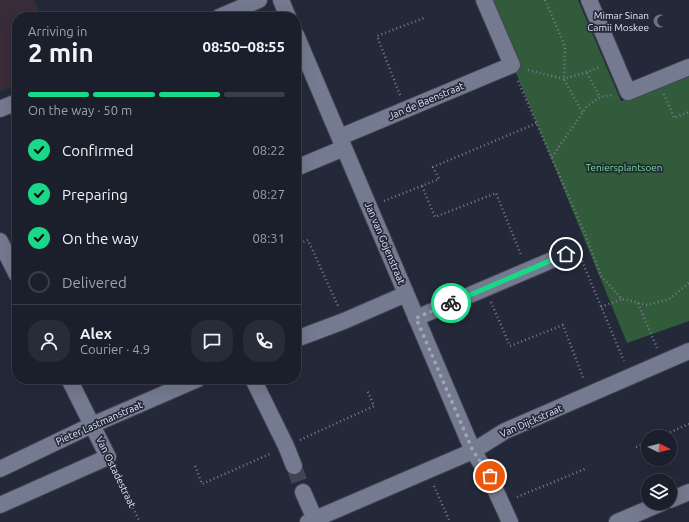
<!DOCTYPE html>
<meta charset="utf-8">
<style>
:root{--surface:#1b1f2c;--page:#282c38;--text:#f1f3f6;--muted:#a0a2a9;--line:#393d48;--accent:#19d989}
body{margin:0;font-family:Ubuntu,sans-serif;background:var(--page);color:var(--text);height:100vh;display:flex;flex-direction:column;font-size:15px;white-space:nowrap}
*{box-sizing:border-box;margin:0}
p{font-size:13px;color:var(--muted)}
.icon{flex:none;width:22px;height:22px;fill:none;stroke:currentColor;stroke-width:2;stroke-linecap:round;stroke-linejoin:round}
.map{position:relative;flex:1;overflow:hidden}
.panel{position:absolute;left:12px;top:12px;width:289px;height:372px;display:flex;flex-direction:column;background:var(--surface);border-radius:16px;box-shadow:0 4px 16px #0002,0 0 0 1px var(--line)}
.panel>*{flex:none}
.needle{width:26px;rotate:96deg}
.fabs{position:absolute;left:641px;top:430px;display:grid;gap:8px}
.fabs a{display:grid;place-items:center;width:36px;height:36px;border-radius:50%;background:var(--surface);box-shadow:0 4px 16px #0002,0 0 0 1px var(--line);font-size:20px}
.pin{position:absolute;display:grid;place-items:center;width:34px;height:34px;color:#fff;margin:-17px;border:2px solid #fff;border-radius:50%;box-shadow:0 1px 4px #0007}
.courier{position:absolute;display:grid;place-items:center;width:40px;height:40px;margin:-20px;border:3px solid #19d989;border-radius:50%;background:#fff;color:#222;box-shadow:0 1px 5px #0007}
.summary em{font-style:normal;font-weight:700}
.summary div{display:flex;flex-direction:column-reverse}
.summary{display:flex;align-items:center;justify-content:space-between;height:68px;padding:0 16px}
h1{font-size:26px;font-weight:700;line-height:30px}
.bar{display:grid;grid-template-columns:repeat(4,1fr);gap:6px 4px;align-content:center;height:48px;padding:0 16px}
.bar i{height:5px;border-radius:3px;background:var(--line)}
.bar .current{background:var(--accent)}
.bar p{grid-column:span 4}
.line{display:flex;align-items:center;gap:10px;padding:0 16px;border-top:1px solid var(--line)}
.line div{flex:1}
.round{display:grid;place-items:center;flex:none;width:42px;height:42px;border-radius:16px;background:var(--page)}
ol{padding:0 16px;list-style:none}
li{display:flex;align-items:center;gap:12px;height:44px}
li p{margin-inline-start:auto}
li .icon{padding:4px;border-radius:50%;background:var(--accent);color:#111;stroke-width:4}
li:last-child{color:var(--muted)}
li i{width:22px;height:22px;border:2px solid var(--line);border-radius:50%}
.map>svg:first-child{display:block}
</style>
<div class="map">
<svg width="689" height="522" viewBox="0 0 689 522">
<rect width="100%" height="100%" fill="#24293a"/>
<path fill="#3a2c38" d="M0,0h34l7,17h-24v68l-17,6z"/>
<path fill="#325b3c" d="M486,0h92l43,101 68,-25v245l-62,22z"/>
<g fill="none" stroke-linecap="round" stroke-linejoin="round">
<path stroke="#404555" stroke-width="16" stroke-dasharray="16 8" stroke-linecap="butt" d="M294,466l9,26"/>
<g stroke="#414452" stroke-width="18">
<path id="street" d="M281,0l7,17
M589,0l39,92 61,-25
M219,17l40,-17
M296,35l177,416 16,25 21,46
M0,109l17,-7
M340,137l172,-72 -28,-65
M296,168l48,-20
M0,241l17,34
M416,318l150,-64
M296,339l48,-18 62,-27
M253,379l33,67 8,20
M0,469l92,-44 106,-46
M303,492l13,30
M670,500l19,-8
M0,505l108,-48 -39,-78
M308,522l165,-71 32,-20 184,-80
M617,522l45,-19"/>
</g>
<path stroke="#777b8a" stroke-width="2.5" stroke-dasharray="1 3" stroke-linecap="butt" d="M545,0l20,46 -1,33 18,33
M528,70l36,9 23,-7 13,-5
M587,73l13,24
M518,81l68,155 15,40 21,23 25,6 22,-6 20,-16
M664,94l10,24 15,-6
M400,95l-23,-59 47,-18
M552,157l35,-51 13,-9 13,-2
M422,186l13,31 61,-24 25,62
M384,201l55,-22 -6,-12 104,-44
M296,245l12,-5 30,66
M582,261l42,100
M491,302l19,44 53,-21 21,55
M638,303l19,45
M601,307l21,-8
M659,437l30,-13
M300,440l74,-34 -7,-16
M636,447l12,-5
M195,466l7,18 70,-31
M115,472l25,50
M434,486l16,36
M517,497l68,-28"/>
<use href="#street" stroke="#747a8f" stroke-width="16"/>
</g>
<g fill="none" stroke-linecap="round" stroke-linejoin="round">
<path stroke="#a0a3b1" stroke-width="4" stroke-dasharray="0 7.2" d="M451,303l-35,15 57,133 17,25"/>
<path stroke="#19d989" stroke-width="5" d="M451,303l115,-49"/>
</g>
<defs>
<g id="mosque-bare" transform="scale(1.08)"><path d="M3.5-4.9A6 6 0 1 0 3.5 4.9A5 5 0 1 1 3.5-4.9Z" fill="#6b7280" stroke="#24293a" stroke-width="2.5" paint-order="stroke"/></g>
</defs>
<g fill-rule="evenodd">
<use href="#mosque-bare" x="660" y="21"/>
</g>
<g text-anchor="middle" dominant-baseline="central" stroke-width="3.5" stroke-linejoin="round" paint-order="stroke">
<g font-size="10" fill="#e2e5f1" stroke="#24293a" text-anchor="end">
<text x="649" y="15">Mimar Sinan<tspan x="649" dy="12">Camii Moskee</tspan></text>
</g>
<g font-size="10" fill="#e2e5f1" stroke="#24293a">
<text transform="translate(426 101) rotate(-23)">Jan de Baenstraat</text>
<text transform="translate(385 243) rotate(67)">Jan van Gojenstraat</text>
<text transform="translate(531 421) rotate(-24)">Van Dijckstraat</text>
<text transform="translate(99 423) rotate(-24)">Pieter Lastmanstraat</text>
<text transform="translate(116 472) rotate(64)">Van Ostadestraat</text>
</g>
<g font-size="10" fill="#78db91" stroke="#24293a">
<text x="624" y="167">Teniersplantsoen</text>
</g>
</g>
</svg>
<div class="fabs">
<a><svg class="needle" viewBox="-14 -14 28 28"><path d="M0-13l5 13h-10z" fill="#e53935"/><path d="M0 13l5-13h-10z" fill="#a0a2a9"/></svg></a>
<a><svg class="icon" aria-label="layers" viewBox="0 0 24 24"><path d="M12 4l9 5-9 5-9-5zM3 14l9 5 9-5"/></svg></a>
</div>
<div class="pin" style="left:490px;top:476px;background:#ea580c"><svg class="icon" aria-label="bag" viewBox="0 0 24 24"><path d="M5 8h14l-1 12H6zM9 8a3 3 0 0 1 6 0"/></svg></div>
<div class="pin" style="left:566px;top:254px;background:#1f2937"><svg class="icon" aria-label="home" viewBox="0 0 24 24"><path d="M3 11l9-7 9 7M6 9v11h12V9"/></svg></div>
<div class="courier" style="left:451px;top:303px"><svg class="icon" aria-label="bike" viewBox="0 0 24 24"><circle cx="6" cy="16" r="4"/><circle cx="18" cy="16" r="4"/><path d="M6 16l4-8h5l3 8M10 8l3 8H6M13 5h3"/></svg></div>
<section class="panel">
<div class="summary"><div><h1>2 min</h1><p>Arriving in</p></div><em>08:50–08:55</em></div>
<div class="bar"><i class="current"></i><i class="current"></i><i class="current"></i><i></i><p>On the way · 50 m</p></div>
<ol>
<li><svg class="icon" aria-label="check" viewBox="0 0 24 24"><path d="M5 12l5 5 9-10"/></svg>Confirmed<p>08:22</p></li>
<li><svg class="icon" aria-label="check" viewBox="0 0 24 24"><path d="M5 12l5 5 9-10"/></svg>Preparing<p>08:27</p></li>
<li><svg class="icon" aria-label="check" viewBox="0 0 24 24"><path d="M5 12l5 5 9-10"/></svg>On the way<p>08:31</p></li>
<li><i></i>Delivered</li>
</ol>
<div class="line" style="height:72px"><a class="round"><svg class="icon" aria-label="person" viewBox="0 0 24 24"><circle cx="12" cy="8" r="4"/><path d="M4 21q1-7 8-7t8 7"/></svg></a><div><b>Alex</b><p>Courier · 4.9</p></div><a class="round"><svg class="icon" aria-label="chat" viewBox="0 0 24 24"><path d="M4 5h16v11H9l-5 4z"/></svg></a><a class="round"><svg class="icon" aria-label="phone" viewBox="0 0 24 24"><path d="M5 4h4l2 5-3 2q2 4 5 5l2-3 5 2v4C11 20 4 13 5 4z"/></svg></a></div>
</section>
</div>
